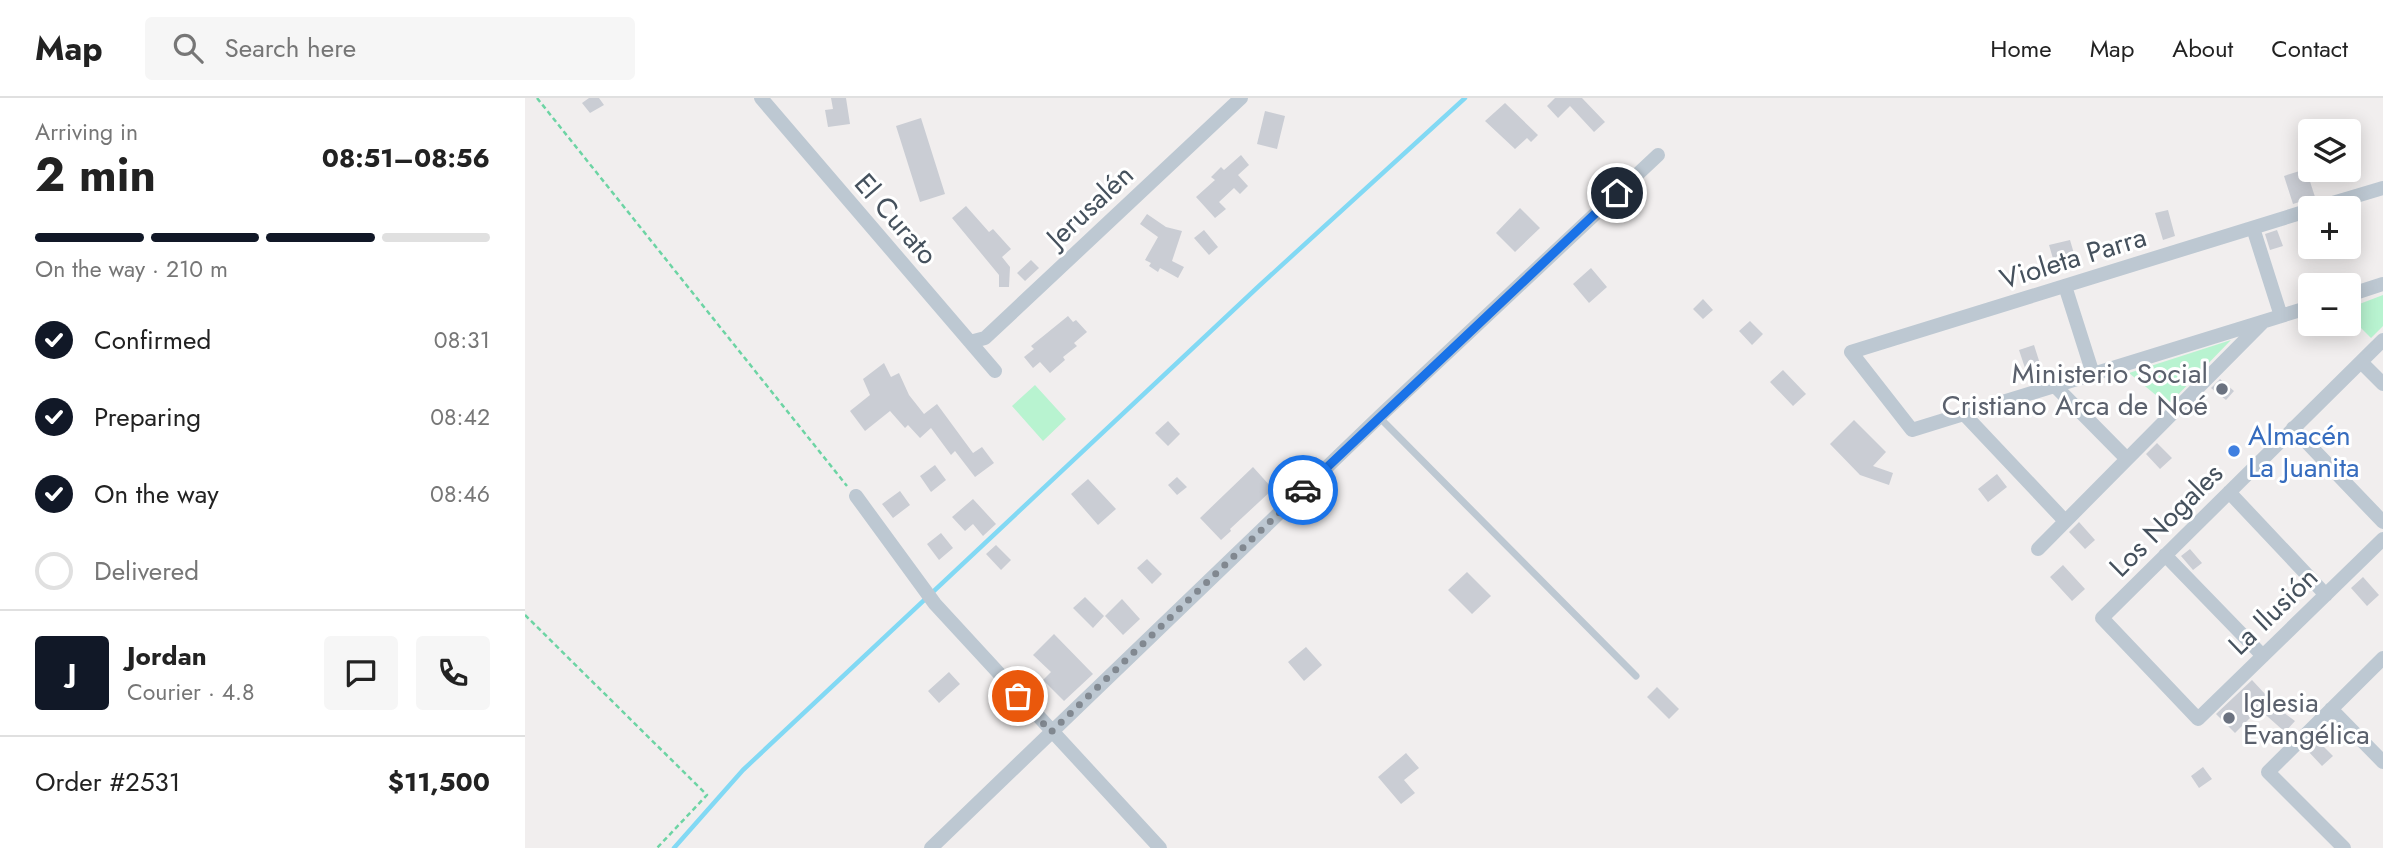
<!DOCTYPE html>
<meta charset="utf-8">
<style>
:root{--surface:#fff;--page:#f6f6f6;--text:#222;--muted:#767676;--line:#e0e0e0;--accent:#111827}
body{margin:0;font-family:Jost,sans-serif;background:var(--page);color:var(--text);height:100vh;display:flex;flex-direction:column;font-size:26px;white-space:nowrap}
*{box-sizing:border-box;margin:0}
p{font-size:23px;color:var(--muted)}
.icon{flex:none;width:38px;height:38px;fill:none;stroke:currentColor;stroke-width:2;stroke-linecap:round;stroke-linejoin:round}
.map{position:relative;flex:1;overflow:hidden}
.panel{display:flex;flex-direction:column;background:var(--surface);width:525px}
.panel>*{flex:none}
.buttons{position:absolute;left:1773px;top:21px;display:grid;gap:14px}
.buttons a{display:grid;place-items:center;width:63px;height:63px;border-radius:7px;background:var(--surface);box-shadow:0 4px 18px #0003;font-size:35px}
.pin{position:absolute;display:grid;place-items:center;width:60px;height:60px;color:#fff;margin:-30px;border:4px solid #fff;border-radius:50%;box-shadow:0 2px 7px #0007}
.courier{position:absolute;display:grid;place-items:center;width:70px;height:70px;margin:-35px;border:5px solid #1a73e8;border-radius:50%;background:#fff;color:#222;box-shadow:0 2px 9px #0007}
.summary em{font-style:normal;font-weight:700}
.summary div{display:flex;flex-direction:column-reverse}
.summary{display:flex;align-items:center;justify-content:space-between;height:119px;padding:0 35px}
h1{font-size:46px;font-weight:700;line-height:52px}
.bar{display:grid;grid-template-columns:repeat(4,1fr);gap:10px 7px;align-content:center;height:84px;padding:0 35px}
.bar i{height:9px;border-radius:5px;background:var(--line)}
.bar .current{background:var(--accent)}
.bar p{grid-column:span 4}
.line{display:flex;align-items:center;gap:18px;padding:0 35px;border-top:2px solid var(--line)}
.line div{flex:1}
.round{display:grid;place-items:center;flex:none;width:74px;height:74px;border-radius:7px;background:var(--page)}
ol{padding:0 35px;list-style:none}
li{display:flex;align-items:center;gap:21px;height:77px}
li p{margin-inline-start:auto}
li .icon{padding:7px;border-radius:50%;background:var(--accent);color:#fff;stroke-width:4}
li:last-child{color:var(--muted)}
li i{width:38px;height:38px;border:4px solid var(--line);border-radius:50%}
header{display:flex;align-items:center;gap:42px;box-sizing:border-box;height:98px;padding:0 35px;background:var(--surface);border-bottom:2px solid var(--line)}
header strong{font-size:33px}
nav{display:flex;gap:38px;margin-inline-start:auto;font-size:24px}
.search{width:490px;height:63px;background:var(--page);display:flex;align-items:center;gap:18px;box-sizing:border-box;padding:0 24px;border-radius:7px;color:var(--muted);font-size:26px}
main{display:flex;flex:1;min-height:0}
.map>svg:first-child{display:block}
</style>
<header>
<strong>Map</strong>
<div class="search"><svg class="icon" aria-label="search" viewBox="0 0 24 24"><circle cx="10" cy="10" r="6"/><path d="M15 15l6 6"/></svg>Search here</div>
<nav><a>Home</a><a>Map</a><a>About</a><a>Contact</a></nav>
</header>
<main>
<section class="panel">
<div class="summary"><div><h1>2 min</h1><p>Arriving in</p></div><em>08:51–08:56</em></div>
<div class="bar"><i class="current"></i><i class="current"></i><i class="current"></i><i></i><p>On the way · 210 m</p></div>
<ol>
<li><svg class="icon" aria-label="check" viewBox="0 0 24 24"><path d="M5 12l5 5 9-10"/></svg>Confirmed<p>08:31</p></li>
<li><svg class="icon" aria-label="check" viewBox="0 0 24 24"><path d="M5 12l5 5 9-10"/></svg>Preparing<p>08:42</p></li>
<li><svg class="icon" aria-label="check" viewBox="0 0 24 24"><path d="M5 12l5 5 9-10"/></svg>On the way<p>08:46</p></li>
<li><i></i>Delivered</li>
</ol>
<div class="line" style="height:126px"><b class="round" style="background:var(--accent);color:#fff">J</b><div><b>Jordan</b><p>Courier · 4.8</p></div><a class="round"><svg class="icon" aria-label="chat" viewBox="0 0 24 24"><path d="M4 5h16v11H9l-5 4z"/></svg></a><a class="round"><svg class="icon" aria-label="phone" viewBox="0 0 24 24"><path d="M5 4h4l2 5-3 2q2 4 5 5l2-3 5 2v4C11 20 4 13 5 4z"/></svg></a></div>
<div class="line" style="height:91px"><div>Order #2531</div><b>$11,500</b></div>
</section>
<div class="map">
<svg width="1858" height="750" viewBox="0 0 1858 750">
<rect width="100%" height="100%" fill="#f1eeee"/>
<path fill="#b8f3d0" d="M1858,197v31l-12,12 -22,-22v-8z
M1706,242l-63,65 -39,-32z
M510,287l31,34 -23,22 -31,-35z"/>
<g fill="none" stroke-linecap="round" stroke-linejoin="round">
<path stroke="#82d9f4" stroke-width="4.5" d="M149,750l69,-78 516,-484 206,-188"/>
</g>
<path fill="#cacdd4" d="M64,0h10l5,7 -14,8 -8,-10z
M306,0h15l4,26 -22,3 -3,-17 8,-1z
M1030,0h27l23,24 -11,10 -24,-26 -12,12 -11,-12z
M980,5l33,32 -7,7 -4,-4 -12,11 -30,-28z
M740,13l20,5 -8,33 -20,-5z
M396,20l24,76 -25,8 -24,-76z
M716,57l8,10 -11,10 10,11 -8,8 -6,-6 -15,14 7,7 -11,9 -19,-21 19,-17 -4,-3 10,-10 3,3z
M1781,71l9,28 -22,7 -9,-28z
M441,108l23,26 4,-3 18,20 -9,8 8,10 -1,20h-10v-12l-47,-57z
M995,110l20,20 -25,24 -19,-19z
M1643,112l7,26 -12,4 -8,-27z
M622,116l19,13 16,4 -10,30 12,6 -6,11 -18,-10 -2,4 -9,-6 2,-3 -6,-3 13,-23 -18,-13z
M679,132l14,17 -9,8 -15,-17z
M1752,132l6,16 -13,4 -5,-16z
M1545,142l5,17 -21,5 -5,-17z
M506,162l8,8 -14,13 -8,-8z
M1066,170l16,19 -18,16 -16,-19z
M1178,201l10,11 -10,9 -10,-10z
M543,218l5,6 3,-2 11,12 -13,11 3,3 -14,11 2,3 -15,13 -10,-11 -7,6 -9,-11 10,-8 -3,-3z
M1225,223l13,13 -11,11 -13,-14z
M1509,247l8,25 -15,4 -8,-24z
M359,265l7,14 8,-4 10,22 15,19 13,-10 36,49 9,-6 12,16 -19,14 -20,-26 -4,4 -20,-27 -11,10 -12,-13 -3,3 -15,-17 -25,20 -15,-20 20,-16 -7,-16z
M1258,272l23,24 -13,12 -23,-24z
M1695,281l14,12 -8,9 -15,-12z
M1329,322l32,32 -13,14 20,7 -4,12 -29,-10 -30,-31z
M643,323l12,13 -12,12 -13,-13z
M1632,345l15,15 -12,11 -14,-15z
M410,367l11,15 -15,12 -11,-16z
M728,369l20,22 -43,40 1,2 -10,9 -21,-22z
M1472,376l10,13 -19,15 -10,-13z
M652,379l10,10 -10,8 -9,-10z
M563,381l28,30 -18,16 -27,-31z
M375,393l10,14 -17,13 -11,-14z
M448,401l23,25 -13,12 -10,-12 -8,7 -13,-14z
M1554,424l16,18 -10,9 -16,-17z
M416,435l12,15 -14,12 -12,-16z
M471,447l15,15 -10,10 -15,-16z
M1665,451l12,14 -9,7 -12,-14z
M622,461l15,15 -10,10 -15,-16z
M1538,467l22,24 -13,12 -22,-24z
M942,474l24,24 -19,18 -24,-24z
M1838,479l16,18 -12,11 -16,-18z
M560,499l19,19 -11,12 -20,-20z
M597,501l18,20 -17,16 -18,-19z
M529,536l39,40 -29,27 -21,-21 8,-8 -18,-17z
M781,549l16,18 -18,16 -16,-19z
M424,574l11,12 -21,19 -11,-12z
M1727,582l27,29 16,12 -10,11 -26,-23 -24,24 -19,-19z
M1132,589l22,22 -10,10 -22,-22z
M1792,642l16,16 -11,10 -15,-16z
M881,655l13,15 -15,12 11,13 -14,11 -23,-27z
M1678,669l9,12 -13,9 -8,-12z"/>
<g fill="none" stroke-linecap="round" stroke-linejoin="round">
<path stroke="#6dd4a4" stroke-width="2.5" stroke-dasharray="5 3.5" stroke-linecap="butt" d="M12,0l310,388
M0,517l182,180 -50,53"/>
<path stroke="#bdc8d2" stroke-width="7" d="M854,319l257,259"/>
<path stroke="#bdc8d2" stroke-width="14" d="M236,0l234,273
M1791,110l67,-20
M1785,112l-459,142 61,78 398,-123
M1728,130l28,88
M1540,188l28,88
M1824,197l34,-11
M1858,242l-281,278 96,101 185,-180
M445,244l15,-4 256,-240
M1836,264l22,22
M1530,288l72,73
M1439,316l101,107
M1768,330l90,94
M1704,394l97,103
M331,398l79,108 225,244
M1513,451l224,-226
M1640,457l98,101
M1806,611l52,53
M406,750l448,-431 279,-262
M1819,750l-76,-76 115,-114"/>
</g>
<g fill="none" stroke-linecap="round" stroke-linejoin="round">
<path stroke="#818890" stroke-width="7" stroke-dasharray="0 12.6" d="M493,598l33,36 252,-242"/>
<path stroke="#1a73e8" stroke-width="9" d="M778,392l314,-297"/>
</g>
<g fill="#6b7280" stroke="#fff" stroke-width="2.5">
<circle cx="1697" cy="291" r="7"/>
<circle cx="1704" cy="620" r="7"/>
</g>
<circle fill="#3f7fe0" stroke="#fff" stroke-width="2.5" cx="1709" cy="353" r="7"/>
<g text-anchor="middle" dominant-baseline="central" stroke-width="6" stroke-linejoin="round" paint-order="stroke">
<g font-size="28" fill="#45515d" stroke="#fff">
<text transform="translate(565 108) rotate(-43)">Jerusalén</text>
<text transform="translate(371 121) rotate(49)">El Curato</text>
<text transform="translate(1548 160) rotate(-17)">Violeta Parra</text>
<text transform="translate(1641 422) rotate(-45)">Los Nogales</text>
<text transform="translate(1748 513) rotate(-44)">La Ilusión</text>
</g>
<g font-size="28" fill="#5b616d" stroke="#fff" text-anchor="end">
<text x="1683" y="275">Ministerio Social<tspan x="1683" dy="32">Cristiano Arca de Noé</tspan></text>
<text x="1718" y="604" text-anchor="start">Iglesia<tspan x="1718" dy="32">Evangélica</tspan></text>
</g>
<g font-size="28" fill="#366cbe" stroke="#fff" text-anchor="start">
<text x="1723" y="337">Almacén<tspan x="1723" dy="32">La Juanita</tspan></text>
</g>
</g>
</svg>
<div class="buttons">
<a><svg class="icon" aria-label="layers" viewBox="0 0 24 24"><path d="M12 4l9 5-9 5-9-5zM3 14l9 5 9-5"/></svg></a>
<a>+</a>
<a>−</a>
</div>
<div class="pin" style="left:493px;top:598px;background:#ea580c"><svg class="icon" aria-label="bag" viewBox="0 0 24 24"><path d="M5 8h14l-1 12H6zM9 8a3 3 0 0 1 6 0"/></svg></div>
<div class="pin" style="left:1092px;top:95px;background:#1f2937"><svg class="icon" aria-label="home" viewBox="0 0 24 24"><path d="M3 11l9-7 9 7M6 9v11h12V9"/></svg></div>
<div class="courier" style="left:778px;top:392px"><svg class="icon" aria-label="car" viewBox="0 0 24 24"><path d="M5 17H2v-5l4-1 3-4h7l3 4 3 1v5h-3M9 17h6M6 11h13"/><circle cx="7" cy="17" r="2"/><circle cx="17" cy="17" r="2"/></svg></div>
</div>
</main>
